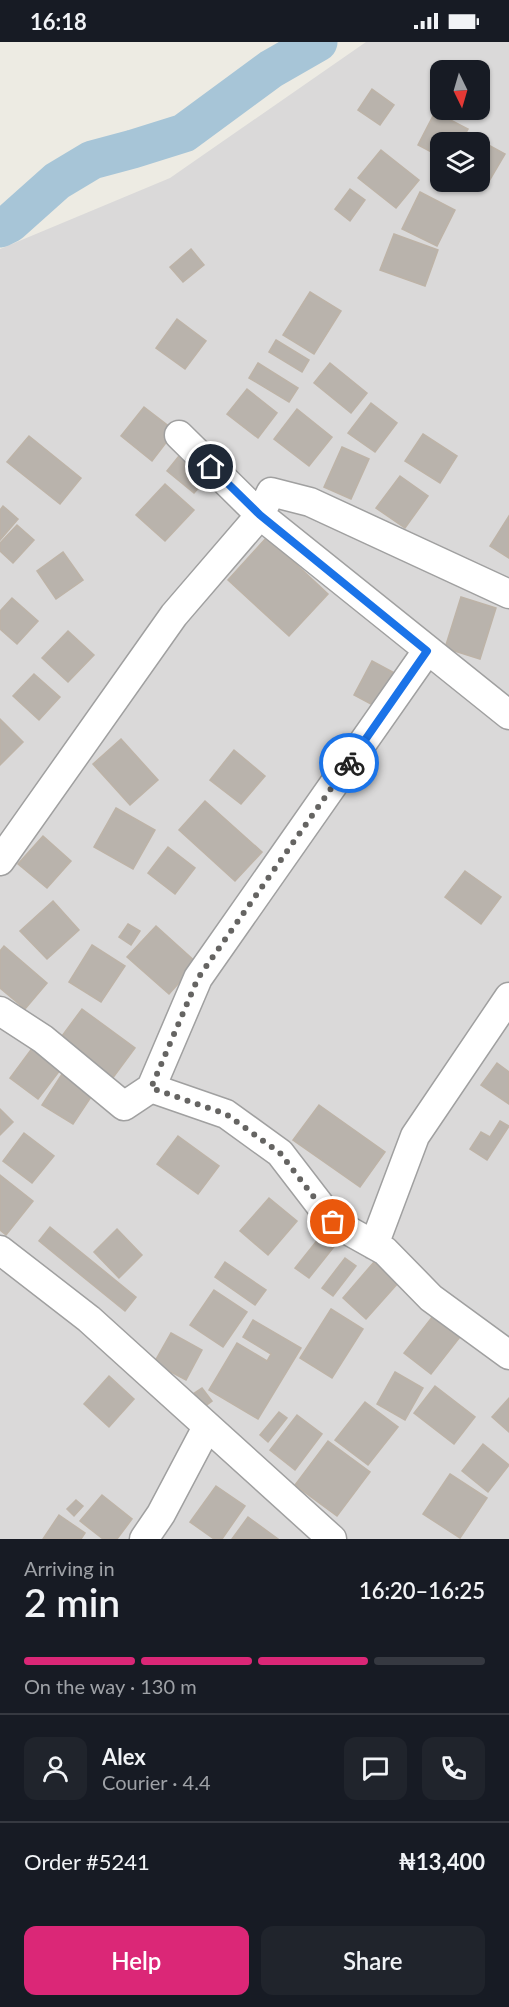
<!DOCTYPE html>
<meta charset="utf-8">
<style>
:root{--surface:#171b24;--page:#20242c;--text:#f1f3f6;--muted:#9ea1a6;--line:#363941;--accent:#db2777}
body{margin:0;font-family:Lato,sans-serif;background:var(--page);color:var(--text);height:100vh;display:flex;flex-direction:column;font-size:22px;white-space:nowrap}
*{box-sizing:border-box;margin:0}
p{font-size:20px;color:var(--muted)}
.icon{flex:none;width:33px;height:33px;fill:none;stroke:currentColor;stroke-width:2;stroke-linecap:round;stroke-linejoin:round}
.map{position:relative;height:1497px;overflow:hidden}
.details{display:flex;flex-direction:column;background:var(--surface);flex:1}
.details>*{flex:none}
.needle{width:39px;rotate:175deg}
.controls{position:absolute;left:430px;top:18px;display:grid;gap:12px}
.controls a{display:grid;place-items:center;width:60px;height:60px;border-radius:12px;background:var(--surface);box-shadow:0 2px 4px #0004;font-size:30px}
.pin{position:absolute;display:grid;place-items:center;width:51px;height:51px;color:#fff;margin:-26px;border:3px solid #fff;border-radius:50%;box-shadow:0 2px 6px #0007}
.courier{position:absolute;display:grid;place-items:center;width:60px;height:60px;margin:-30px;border:4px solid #1a73e8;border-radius:50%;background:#fff;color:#222;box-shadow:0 2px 8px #0007}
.summary em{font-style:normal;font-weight:600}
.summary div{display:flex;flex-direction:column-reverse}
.summary{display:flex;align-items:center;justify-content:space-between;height:102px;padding:0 24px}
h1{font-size:39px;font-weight:600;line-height:45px}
.bar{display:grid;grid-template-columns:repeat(4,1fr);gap:9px 6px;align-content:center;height:72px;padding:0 24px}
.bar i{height:8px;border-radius:4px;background:var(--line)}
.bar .selected{background:var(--accent)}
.bar p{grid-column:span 4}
.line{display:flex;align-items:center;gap:15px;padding:0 24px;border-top:2px solid var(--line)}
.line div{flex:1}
.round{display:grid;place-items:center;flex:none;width:63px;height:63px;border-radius:12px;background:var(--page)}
.action{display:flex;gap:12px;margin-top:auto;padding:12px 24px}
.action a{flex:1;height:69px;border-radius:12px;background:var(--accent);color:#fff;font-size:24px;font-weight:600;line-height:69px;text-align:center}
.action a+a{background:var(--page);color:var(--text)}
.status{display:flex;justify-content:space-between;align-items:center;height:42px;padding:0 30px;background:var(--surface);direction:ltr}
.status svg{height:16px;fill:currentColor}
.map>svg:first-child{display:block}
</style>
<div class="status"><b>16:18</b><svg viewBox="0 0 49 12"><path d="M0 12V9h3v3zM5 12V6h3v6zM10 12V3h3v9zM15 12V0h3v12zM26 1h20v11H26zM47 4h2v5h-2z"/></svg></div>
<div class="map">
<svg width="509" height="1497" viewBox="0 0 509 1497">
<rect width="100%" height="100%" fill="#edebe3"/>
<path fill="#dad9d9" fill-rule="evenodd" d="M366,0h143v1497h-509v-1290l170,-71zM441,28h39v40h-39zM441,100h39v40h-39z"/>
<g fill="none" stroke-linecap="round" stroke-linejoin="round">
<path stroke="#a7c5d7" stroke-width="39" d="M0,186l10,-5 47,-42 35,-21 41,-11 51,-16 87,-64 47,-27"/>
</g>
<path fill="#b9b3ac" stroke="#bdb3a7" stroke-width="1.5" d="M372,47l22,16 -14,20 -22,-15z
M435,70l33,17 -7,13h-20v15l-23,-12z
M472,94l33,18 -20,34 -12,-6h7v-40h-11z
M381,108l38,30 -23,28 -38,-30z
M350,147l15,11 -15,21 -15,-12z
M420,150l35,18 -18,36 -35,-17z
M394,192l44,16 -13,36 -45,-16z
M191,207l13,16 -21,17 -13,-15z
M310,250l31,19 -27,43 -31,-19z
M177,277l29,22 -21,28 -29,-21z
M276,298l33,20 -7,12 -33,-20z
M258,321l40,25 -9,14 -40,-24z
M330,321l37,30 -16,20 -37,-30z
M247,347l30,24 -19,25 -31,-24z
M371,361l26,20 -22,29 -27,-19z
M144,365l31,24 -23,30 -31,-25z
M297,367l35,28 -23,29 -35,-27z
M423,392l34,22 -17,27 -35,-22z
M29,394l52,42 -21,26 -53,-42z
M342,405l27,12 -18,40 -27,-12z
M183,409l28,23 -17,19 -27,-22z
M400,434l28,20 -23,32 -29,-20z
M165,442l29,26 -29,31 -29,-26z
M3,464l15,13 -18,21v-30z
M509,474v42l-19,-12z
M17,483l17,15 -21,23 -13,-12v-8z
M267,495l61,57 -39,42 -61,-56z
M63,510l20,28 -27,19 -19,-28z
M461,555l35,11 -16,51 -35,-11z
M12,556l26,23 -21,23 -17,-15v-18z
M68,589l26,24 -26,27 -26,-24z
M372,619l30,16 -18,34 -30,-16z
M34,632l26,23 -21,23 -26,-24z
M0,677l23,23 -23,23z
M121,697l37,41 -28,25 -37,-41z
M234,708l31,26 -24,28 -31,-24z
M205,759l57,51 -27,29 -56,-51z
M116,766l39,22 -22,39 -39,-22z
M43,794l28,25 -24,27 -29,-24z
M168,805l27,21 -20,26 -27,-21z
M465,829l36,26 -20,27 -36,-27z
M53,859l26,29 -32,29 -27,-28z
M128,882l12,7 -9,14 -12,-8z
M156,884l41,37 -28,31 -42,-37z
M92,903l33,21 -24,36 -32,-20z
M4,904l43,37 -22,26 -25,-21v-37z
M82,967l53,39 -23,31 -53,-39z
M36,1001l28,22 -26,34 -28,-21z
M497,1021l12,9v32l-28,-19z
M64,1029l31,20 -22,33 -31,-19z
M319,1063l66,47 -25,35 -67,-47z
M0,1067l13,13 -13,13z
M500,1079l9,5 -22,34 -17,-11 11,-17 9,5z
M24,1091l30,23 -22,27 -29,-22z
M178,1094l41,30 -21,28 -41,-30z
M0,1133l33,26 -27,34 -6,-5z
M269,1156l28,23 -29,34 -28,-24z
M50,1185l86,70 -11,14 -86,-70z
M117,1187l25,26 -23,23 -25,-26z
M323,1191l14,10 -28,35 -14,-10z
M345,1216l11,8 -23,30 -11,-8z
M225,1220l41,28 -11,15 -40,-28z
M374,1220l24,21 -32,36 -23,-21z
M214,1248l33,22 -24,35 -33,-22z
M331,1267l32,20 -31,49 -32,-20z
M433,1274l27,21 -29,37 -27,-21z
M253,1278l48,28 -43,71 -49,-29 28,-47 30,18 4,-7 -28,-17z
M171,1291l31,17 -16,30 -32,-17z
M395,1330l28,16 -18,32 -28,-16z
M109,1334l25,23 -25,28 -25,-23z
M435,1344l40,31 -21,27 -40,-31z
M202,1346l10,13 -12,9 -10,-14z
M509,1356v34l-17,-15z
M365,1360l33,25 -30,38 -33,-25z
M279,1370l8,6 -19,24 -8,-7z
M297,1373l25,19 -27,36 -25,-20z
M328,1399l42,31 -33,44 -42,-31z
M483,1402l26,21 -21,27 -26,-21z
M450,1432l37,24 -27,40 -37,-24z
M216,1444l29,20 -23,33h-8l-24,-17z
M102,1453l30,24 -15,20h-14l-23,-18z
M76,1458l7,6 -9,10 -7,-7z
M59,1473l26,18 -4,6h-38z
M248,1475l30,22h-46z"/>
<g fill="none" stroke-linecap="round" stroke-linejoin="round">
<g stroke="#a0a0a0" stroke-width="31">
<path id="minor" d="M179,393l81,80 249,200
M0,819l174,-246 86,-100 11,-23 39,10 199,92
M0,969l43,28 81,67 27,-18 75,26 54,39 53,69 52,29 46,47 78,57
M151,1046l47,-110 229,-327
M374,1203l41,-109 94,-139
M0,1208l89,69 243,220
M144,1497l17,-25 46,-87"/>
</g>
<use href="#minor" stroke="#fff" stroke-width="28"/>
</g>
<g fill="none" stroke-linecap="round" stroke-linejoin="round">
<path stroke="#656462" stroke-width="6" stroke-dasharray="0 10.8" d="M333,1180l-53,-69 -54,-39 -75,-26 47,-110 151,-215"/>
<path stroke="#1a73e8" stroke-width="8" d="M211,425l49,48 167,136 -78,112"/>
</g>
</svg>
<div class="controls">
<a><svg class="needle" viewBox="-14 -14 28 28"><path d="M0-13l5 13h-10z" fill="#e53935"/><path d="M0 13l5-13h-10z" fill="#9ea1a6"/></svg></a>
<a><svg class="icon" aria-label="layers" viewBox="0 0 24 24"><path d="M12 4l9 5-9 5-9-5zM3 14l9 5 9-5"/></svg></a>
</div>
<div class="pin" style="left:333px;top:1180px;background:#ea580c"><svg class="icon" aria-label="bag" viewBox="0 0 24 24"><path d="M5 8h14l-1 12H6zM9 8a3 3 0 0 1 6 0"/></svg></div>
<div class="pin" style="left:211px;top:425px;background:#1f2937"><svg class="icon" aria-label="home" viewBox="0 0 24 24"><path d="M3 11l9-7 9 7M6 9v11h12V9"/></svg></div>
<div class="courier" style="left:349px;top:721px"><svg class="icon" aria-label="bike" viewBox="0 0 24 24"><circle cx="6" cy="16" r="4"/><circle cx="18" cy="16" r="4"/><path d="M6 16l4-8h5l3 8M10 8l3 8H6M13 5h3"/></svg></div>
</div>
<section class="details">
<div class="summary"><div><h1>2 min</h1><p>Arriving in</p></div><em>16:20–16:25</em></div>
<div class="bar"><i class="selected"></i><i class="selected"></i><i class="selected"></i><i></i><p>On the way · 130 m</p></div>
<div class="line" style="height:108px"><a class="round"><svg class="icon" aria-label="person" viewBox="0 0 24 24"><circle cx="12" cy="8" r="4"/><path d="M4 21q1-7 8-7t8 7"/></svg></a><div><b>Alex</b><p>Courier · 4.4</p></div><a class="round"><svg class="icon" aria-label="chat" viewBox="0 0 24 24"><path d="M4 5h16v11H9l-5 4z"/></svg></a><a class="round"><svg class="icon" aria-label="phone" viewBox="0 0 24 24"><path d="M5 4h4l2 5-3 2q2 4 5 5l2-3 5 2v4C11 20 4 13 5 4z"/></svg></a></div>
<div class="line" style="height:78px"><div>Order #5241</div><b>₦13,400</b></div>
<div class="action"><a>Help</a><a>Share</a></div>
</section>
